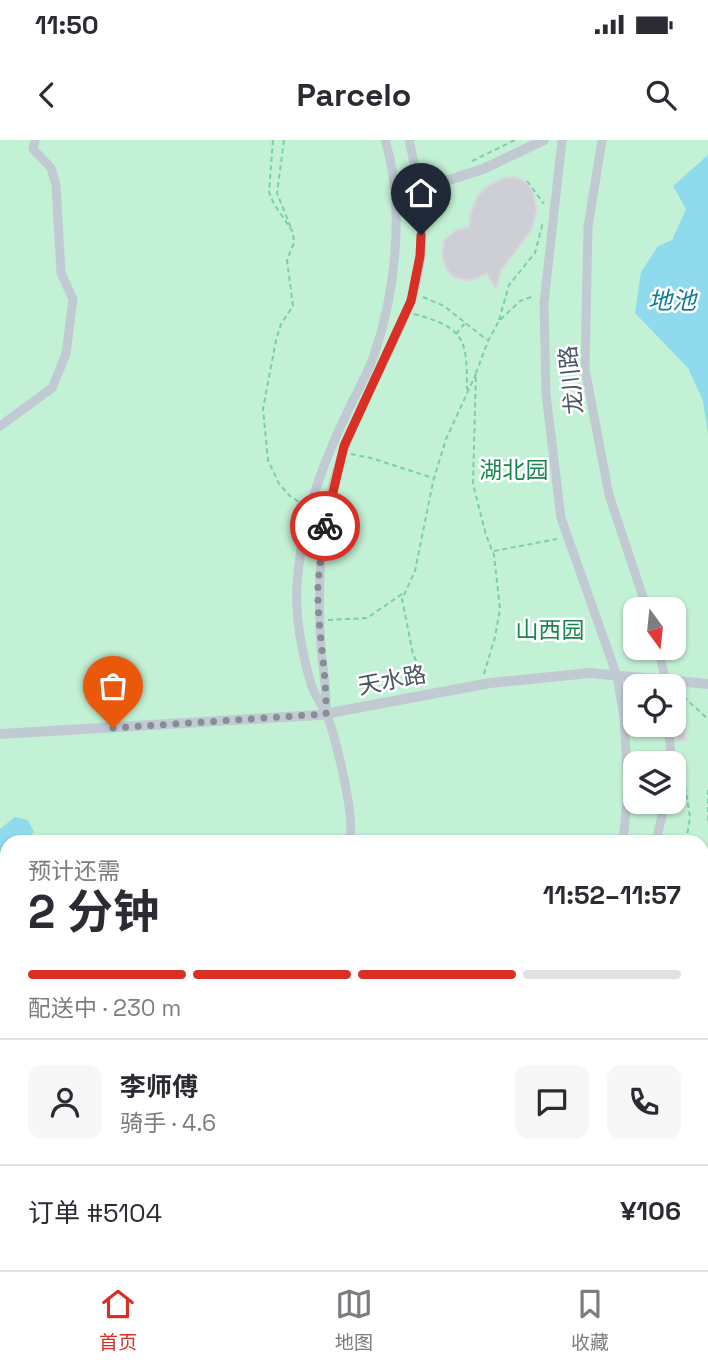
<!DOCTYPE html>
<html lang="zh">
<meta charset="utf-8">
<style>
:root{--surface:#fff;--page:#f7f7f7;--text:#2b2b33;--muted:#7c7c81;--line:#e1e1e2;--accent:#d93025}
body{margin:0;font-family:"Space Grotesk","Noto Sans SC",sans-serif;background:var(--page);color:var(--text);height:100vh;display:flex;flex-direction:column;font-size:26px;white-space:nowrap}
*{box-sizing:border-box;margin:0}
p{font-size:23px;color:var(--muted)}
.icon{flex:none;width:38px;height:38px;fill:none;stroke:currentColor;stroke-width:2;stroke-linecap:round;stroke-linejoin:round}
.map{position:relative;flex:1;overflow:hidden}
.panel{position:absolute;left:0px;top:695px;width:709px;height:436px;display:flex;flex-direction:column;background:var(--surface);border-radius:21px 21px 0 0;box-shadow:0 2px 5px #0004}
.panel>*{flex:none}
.needle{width:46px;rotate:165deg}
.fabs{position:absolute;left:623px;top:457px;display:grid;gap:14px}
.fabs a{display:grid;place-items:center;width:63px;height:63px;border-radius:14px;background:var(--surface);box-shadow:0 2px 5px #0004;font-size:35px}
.pin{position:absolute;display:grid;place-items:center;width:60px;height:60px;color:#fff;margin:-72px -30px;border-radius:50% 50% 50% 0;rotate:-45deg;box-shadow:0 0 7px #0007}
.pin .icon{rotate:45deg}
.courier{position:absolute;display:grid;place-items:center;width:70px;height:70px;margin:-35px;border:5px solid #d93025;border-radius:50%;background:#fff;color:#222;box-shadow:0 2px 9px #0007}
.overview em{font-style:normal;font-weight:700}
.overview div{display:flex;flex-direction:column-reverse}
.overview{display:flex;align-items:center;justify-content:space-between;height:119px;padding:0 28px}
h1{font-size:46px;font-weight:700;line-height:52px}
.bar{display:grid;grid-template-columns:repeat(4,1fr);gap:10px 7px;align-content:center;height:84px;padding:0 28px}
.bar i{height:9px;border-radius:5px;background:var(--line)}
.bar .on{background:var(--accent)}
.bar p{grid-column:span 4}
.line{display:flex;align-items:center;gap:18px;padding:0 28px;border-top:2px solid var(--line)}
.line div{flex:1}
.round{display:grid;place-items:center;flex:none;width:74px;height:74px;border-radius:14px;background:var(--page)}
.status{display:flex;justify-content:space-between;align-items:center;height:49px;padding:0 35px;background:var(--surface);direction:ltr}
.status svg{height:19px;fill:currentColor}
header{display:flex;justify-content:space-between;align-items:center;height:91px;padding:0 28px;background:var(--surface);font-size:32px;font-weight:700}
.menu{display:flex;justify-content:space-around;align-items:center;height:98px;border-top:2px solid var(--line);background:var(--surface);font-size:19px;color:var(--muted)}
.menu a{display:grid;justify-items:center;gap:4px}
.menu .on{color:var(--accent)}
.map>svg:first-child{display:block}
</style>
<div class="status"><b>11:50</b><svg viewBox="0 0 49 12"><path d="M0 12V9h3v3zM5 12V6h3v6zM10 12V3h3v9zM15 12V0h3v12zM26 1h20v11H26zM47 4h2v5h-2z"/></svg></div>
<header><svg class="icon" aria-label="back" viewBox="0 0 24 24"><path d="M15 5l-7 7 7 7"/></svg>Parcelo<svg class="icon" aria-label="search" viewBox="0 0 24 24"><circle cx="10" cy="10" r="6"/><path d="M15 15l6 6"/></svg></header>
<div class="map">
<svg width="708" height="1130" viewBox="0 0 708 1130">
<rect width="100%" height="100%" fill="#f5f3f3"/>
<path fill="#c3f1d5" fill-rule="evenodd" d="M0,0h708v1130h-708zM635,469h39v39h-39zM635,546h39v38h-39zM635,623h39v39h-39zM7,702h695v422h-695z"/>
<path fill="#90daee" d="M708,15v279l-5,-33 -15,-33 -53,-55 6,-41 17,-26 14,-6 14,-31 -13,-23z
M15,677l13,3 6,12 -12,10h-15v20l-4,20 4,13v35l-7,-1v-100z
M708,825v234l-6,-15v-214z"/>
<path fill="#cdcfd5" stroke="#d7d9de" stroke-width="2" d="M513,37l8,2 8,6 4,7 4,18 -5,19 -31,42 -5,18 -9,-15 -18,7 -16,-4 -7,-9 -4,-11 2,-17 12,-10 13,-3 2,-15 7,-17 11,-10 14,-7z
M684,576l2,24 -9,1 -3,-23z"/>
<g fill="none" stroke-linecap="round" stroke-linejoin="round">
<path stroke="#7ad0a6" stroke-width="2" stroke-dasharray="5 3.5" stroke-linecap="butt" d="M273,0l-4,52 5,12 19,28 1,11 -7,17 6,46 -12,18 -5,16 -13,69 5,51 11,24 11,12 12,8
M284,0l-7,53 14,35
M472,21l43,-21
M527,41l17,23
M423,157l21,9 43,34
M414,174c52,14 53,26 53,76
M499,180l10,-35 26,-32 8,-31
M456,194l9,-11
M351,314l20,4 62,20
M494,411l63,-12
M328,480l39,-2 38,-26
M484,534l11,-37 5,-28 -6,-54 -8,-20 -13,-51 3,-111 12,-32 11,-20 21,-20 14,-5
M427,544l-14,-30 -11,-55 13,-28 18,-89 13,-43 30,-65
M677,551l31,28
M681,621l9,56 -4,25
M708,650v33
M702,733l6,9
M702,788l6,1
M702,1065l1,18 5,7
M329,1124l4,6
M402,1124l1,6
M274,1130l6,-6
M293,1130l4,-6
M406,1130l8,-6
M459,1130l15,-6
M530,1130l9,-6"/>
<path stroke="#c1cad2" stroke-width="4.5" d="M100,1130l2,-6"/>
<path stroke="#c1cad2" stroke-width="9" d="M562,0l-18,163 2,91 15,124 56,158 7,41 4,71 -5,54
M602,0l-14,87 -3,142 24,126 38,114
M0,286l52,-38 14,-34 7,-55 -12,-26 -5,-88 -5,-17 -18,-19 2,-9
M658,508l9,38
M326,572c1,-22 -3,-42 -5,-64 -3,-44 -2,-88 5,-132 12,-78 56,-142 84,-213 19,-49 11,-113 -1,-163
M669,584l2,39
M349,702c8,-21 -14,-107 -23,-129 -5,-10 -12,-19 -15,-29 -9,-31 -16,-67 -14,-99 4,-62 22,-113 48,-168 9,-20 22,-41 29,-62 22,-63 31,-151 11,-215
M656,702l9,-40
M0,966l7,-2
M0,1036l7,6
M194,1124l3,6
M212,1124l3,6
M655,1124l7,3
M572,1130l6,-6"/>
<path stroke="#c1cad2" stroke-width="10" d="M395,47l54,-7 34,-11 61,-29
M0,594l319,-19 171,-32 100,-10 118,11"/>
</g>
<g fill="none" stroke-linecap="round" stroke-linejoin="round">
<path stroke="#868d94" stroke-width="7" stroke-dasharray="0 12.6" d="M113,588l213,-14c1,-43 -9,-85 -8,-127 1,-20 5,-41 7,-61"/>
<path stroke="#d93025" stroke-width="9" d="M325,386l19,-80 67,-145 9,-45 1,-21"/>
</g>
<g text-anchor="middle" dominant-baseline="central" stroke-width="5" stroke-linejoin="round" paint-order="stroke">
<g font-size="23" fill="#4a5661" stroke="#fff">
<text transform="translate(571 240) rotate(-96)">龙川路</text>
<text transform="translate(392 540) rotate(-11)">天水路</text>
</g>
<g font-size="23" fill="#17864f" stroke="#fff">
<text x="514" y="330">湖北园</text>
<text x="550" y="490">山西园</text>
</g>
<g font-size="24" font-style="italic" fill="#0c7c9b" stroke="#fff">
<text x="672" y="160">地池</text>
</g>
</g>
</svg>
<div class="fabs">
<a><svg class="needle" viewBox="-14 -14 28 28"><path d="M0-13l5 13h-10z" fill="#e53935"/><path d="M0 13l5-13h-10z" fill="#7c7c81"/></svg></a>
<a><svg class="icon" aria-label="locate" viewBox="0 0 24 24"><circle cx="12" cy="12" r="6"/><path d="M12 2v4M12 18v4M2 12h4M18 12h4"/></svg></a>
<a><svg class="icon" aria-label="layers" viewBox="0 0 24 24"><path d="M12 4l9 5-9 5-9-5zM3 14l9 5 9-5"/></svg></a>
</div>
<div class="pin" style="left:113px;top:588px;background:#ea580c"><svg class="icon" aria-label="bag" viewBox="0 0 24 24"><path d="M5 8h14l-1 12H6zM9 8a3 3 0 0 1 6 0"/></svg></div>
<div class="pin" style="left:421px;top:95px;background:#1f2937"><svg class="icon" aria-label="home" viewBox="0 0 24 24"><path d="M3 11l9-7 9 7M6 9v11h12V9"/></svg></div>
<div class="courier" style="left:325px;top:386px"><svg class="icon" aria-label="bike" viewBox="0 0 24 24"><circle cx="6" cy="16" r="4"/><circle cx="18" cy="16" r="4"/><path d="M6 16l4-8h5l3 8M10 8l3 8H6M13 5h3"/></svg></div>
<section class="panel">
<div class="overview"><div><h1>2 分钟</h1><p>预计还需</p></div><em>11:52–11:57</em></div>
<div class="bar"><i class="on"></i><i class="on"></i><i class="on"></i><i></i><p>配送中 · 230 m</p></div>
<div class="line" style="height:126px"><a class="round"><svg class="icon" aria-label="person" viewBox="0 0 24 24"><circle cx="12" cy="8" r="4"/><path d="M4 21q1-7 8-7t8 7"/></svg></a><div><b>李师傅</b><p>骑手 · 4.6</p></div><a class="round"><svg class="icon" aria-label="chat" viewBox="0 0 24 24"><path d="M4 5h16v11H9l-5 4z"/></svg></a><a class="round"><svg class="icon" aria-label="phone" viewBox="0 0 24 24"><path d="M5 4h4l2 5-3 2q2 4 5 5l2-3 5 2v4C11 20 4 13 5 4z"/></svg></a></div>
<div class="line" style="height:91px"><div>订单 #5104</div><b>¥106</b></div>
</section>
</div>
<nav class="menu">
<a class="on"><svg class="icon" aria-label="home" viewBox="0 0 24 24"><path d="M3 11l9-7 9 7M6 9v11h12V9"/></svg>首页</a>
<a><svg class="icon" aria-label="map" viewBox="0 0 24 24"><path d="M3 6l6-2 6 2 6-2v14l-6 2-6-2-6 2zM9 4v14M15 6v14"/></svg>地图</a>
<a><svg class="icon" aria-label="saved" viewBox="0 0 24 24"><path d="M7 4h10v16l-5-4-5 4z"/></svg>收藏</a>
</nav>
